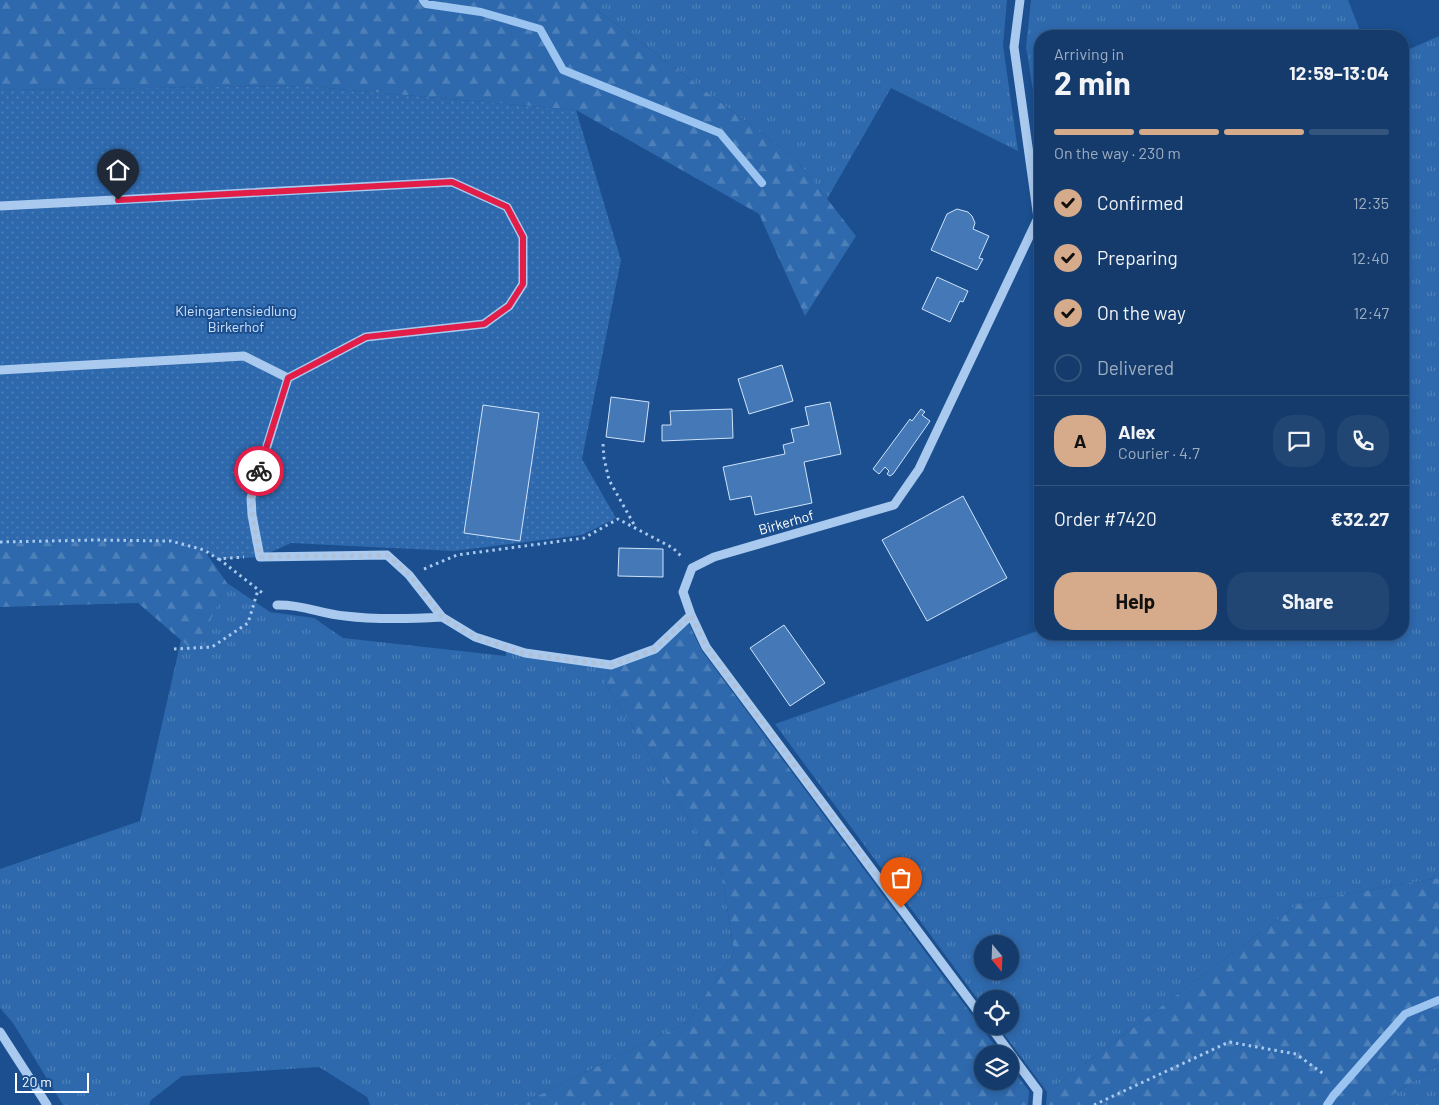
<!DOCTYPE html>
<meta charset="utf-8">
<style>
:root{--surface:#143b6b;--page:#214673;--text:#f1f3f6;--muted:#9dadc1;--line:#33557e;--accent:#d6ab8b}
body{margin:0;font-family:Barlow,sans-serif;background:var(--page);color:var(--text);height:100vh;display:flex;flex-direction:column;font-size:19px;white-space:nowrap}
*{box-sizing:border-box;margin:0}
p{font-size:16px;color:var(--muted)}
.icon{flex:none;width:28px;height:28px;fill:none;stroke:currentColor;stroke-width:2;stroke-linecap:round;stroke-linejoin:round}
.map{position:relative;flex:1;overflow:hidden}
.sheet{position:absolute;left:1034px;top:30px;width:375px;height:610px;display:flex;flex-direction:column;background:var(--surface);border-radius:20px;box-shadow:0 2px 8px #0003,0 0 0 1px var(--line)}
.sheet>*{flex:none}
.needle{width:32px;rotate:161deg}
.controls{position:absolute;left:974px;top:935px;display:grid;gap:10px}
.controls a{display:grid;place-items:center;width:45px;height:45px;border-radius:50%;background:var(--surface);box-shadow:0 2px 8px #0003,0 0 0 1px var(--line);font-size:25px}
.scale{position:absolute;left:15px;bottom:12px;width:74px;box-sizing:border-box;padding-left:5px;border:2px solid #fff;border-top:0;font-size:14px;line-height:18px;white-space:nowrap;color:#fff;-webkit-text-stroke:4px #1b4f8f;paint-order:stroke}
.pin{position:absolute;display:grid;place-items:center;width:42px;height:42px;color:#fff;margin:-51px -21px;border-radius:50% 50% 50% 0;rotate:-45deg;box-shadow:0 0 5px #0007}
.pin .icon{rotate:45deg}
.courier{position:absolute;display:grid;place-items:center;width:50px;height:50px;margin:-25px;border:4px solid #e11d48;border-radius:50%;background:#fff;color:#222;box-shadow:0 1px 6px #0007}
.headline em{font-style:normal;font-weight:700}
.headline div{display:flex;flex-direction:column-reverse}
.headline{display:flex;align-items:center;justify-content:space-between;height:85px;padding:0 20px}
h1{font-size:32px;font-weight:700;line-height:38px}
.bar{display:grid;grid-template-columns:repeat(4,1fr);gap:8px 5px;align-content:center;height:60px;padding:0 20px}
.bar i{height:6px;border-radius:4px;background:var(--line)}
.bar .on{background:var(--accent)}
.bar p{grid-column:span 4}
.line{display:flex;align-items:center;gap:12px;padding:0 20px;border-top:1px solid var(--line)}
.line div{flex:1}
.round{display:grid;place-items:center;flex:none;width:52px;height:52px;border-radius:20px;background:var(--page)}
ol{padding:0 20px;list-style:none}
li{display:flex;align-items:center;gap:15px;height:55px}
li p{margin-inline-start:auto}
li .icon{padding:5px;border-radius:50%;background:var(--accent);color:#111;stroke-width:4}
li:last-child{color:var(--muted)}
li i{width:28px;height:28px;border:2px solid var(--line);border-radius:50%}
.primary-button{display:flex;gap:10px;margin-top:auto;padding:10px 20px}
.primary-button a{flex:1;height:58px;border-radius:20px;background:var(--accent);color:#111;font-size:20px;font-weight:700;line-height:58px;text-align:center}
.primary-button a+a{background:var(--page);color:var(--text)}
.map>svg:first-child{display:block}
</style>
<div class="map">
<svg width="1439" height="1105" viewBox="0 0 1439 1105">
<defs>
<pattern id="grass-tufts" width="24" height="20" patternUnits="userSpaceOnUse" patternTransform="scale(1.25)"><rect width="24" height="20" fill="#2e69ad"/><path d="M3 7l-1-3M5 7V3M7 7l1-3M15 17l-1-3M17 17v-4M19 17l1-3" fill="none" stroke="#4d80b9"/></pattern>
<pattern id="forest-firs" width="22" height="20" patternUnits="userSpaceOnUse" patternTransform="scale(1.25)"><rect width="22" height="20" fill="#2e69ad"/><path d="M5 1l3.5 6h-7zM16 11l3.5 6h-7z" fill="#4d80b9"/></pattern>
<pattern id="park-dots" width="8" height="8" patternUnits="userSpaceOnUse" patternTransform="scale(1.25)"><rect width="8" height="8" fill="#2e69ad"/><path d="M2 2h.1M6 6h.1" fill="none" stroke="#4d80b9" stroke-width="1.8" stroke-linecap="round"/></pattern>
</defs>
<rect width="100%" height="100%" fill="#1b4f8f"/>
<path fill="url(#grass-tufts)" fill-rule="evenodd" d="M584,0h423l-4,45 15,106 -127,-63 -64,111 -31,-40z
M1031,0h317l14,36h-322v98l-14,-87z
M1439,36v842l-138,24 -254,190 -49,-66h12v-27h-28v6l-207,-281 265,-94v4h362l1,-582zM982,944h28v27h-28z
M227,583l43,29 44,6 29,20 163,18v-6l105,18 -6,15 51,81 66,111 12,77 -46,70 -169,83h-149l-3,-8 -48,-30 -137,9 -31,24 -2,5h-86l-50,-82 -13,-15v-139l140,-48 41,-181 15,12z
M1439,1065v40h-62z"/>
<path fill="url(#forest-firs)" d="M0,0h584l212,159 60,77 -51,80 -46,-102 -183,-104 -274,-24 -302,4z
M95,540l76,1 33,9 23,33 -31,70 -58,-50 -138,4v-65z
M688,622l14,29 299,403h-19v27h28v-15l19,25 -1,14h-509l169,-83 46,-70 -12,-77 -66,-111 -51,-81 6,-15 45,-16z
M1439,878v187l-62,40h-331l1,-13 254,-190z"/>
<path fill="url(#park-dots)" d="M302,86l274,24 45,150 -39,199 34,59 -34,17 -128,16 -163,-8 -31,14 -42,2 -14,-9 -33,-9 -76,-1 -95,2v-452z"/>
<g fill="none" stroke-linecap="round" stroke-linejoin="round">
<path stroke="#9cc4f0" stroke-width="8" d="M423,0l3,4 55,8 59,17 23,41 157,63 42,50
M1327,1105l6,-9 72,-82 34,-14"/>
</g>
<path fill="#4478b7" stroke="#cfe3fa" d="M957,209l11,3 4,4 3,7 -2,6 16,7 -10,22 4,1 -6,11 -46,-20 16,-36z
M937,277l31,14 -5,11 -3,-1 -10,21 -28,-13z
M782,365l11,36 -44,13 -11,-35z
M611,397l38,5 -5,40 -38,-5z
M830,402l11,52 -37,8 8,41 -57,12 -4,-19 -21,4 -7,-33 62,-13 -2,-9 11,-3 -3,-13 18,-4 -4,-18z
M483,405l56,8 -19,128 -56,-8z
M732,409l1,29 -71,3v-16h9l-1,-14z
M921,409l4,3 -3,3 8,6 -37,53 -3,2 -3,-2 2,-3 -4,-4 -6,7 -6,-5 37,-50 2,2z
M963,496l44,82 -80,43 -45,-81z
M619,548l44,1v28l-45,-1z
M784,625l41,58 -35,23 -40,-58z"/>
<g fill="none" stroke-linecap="round" stroke-linejoin="round">
<path stroke="#a9c9ee" stroke-width="3" stroke-dasharray="2.5 4" stroke-linecap="butt" d="M603,444l1,14 5,22 27,48
M0,542l95,-2 76,1 33,9 14,9 26,-2
M219,559l46,36
M424,569l33,-14 127,-17 34,-19 55,29 8,8
M174,649l38,-2 36,-24 10,-33
M1094,1105l135,-63 67,12 29,21"/>
<path stroke="#a9c9ee" stroke-width="9" d="M0,206l452,-24 55,25 16,30v47l-14,22 -25,18 -118,13 -78,41 -37,120 1,17 8,42 127,-2 22,20 33,42 33,20 50,16 86,12 44,-16 36,-34
M0,370l244,-14 44,22
M277,605c25,-1 44,9 68,11 32,4 64,3 97,1
M982,1017l-276,-370 -15,-32 -8,-23 9,-24 22,-11 180,-52 25,-36 119,-251 -24,-171 6,-47
M990,1026l48,65 -1,14
M0,1032l47,73"/>
</g>
<g fill="none" stroke-linecap="round" stroke-linejoin="round">
<path stroke="#afc1d8" stroke-width="5" stroke-dasharray="0 9" d="M259,471l-9,27 2,16 8,43 127,-2 22,19 33,43 33,20 50,17 87,11 43,-16 36,-34 15,32 195,261"/>
<path stroke="#e11d48" stroke-width="6" d="M118,200l334,-18 55,25 16,30v47l-14,22 -25,18 -118,13 -78,41 -29,93"/>
</g>
<g text-anchor="middle" dominant-baseline="central" stroke-width="4" stroke-linejoin="round" paint-order="stroke">
<g font-size="14" fill="#cfe3fa" stroke="#1b4f8f">
<text x="236" y="310">Kleingartensiedlung<tspan x="236" dy="16">Birkerhof</tspan></text>
</g>
<g font-size="14" fill="#fff" stroke="#1b4f8f">
<text transform="translate(786 522) rotate(-16)">Birkerhof</text>
</g>
</g>
</svg>
<div class="controls">
<a><svg class="needle" viewBox="-14 -14 28 28"><path d="M0-13l5 13h-10z" fill="#e53935"/><path d="M0 13l5-13h-10z" fill="#9dadc1"/></svg></a>
<a><svg class="icon" aria-label="locate" viewBox="0 0 24 24"><circle cx="12" cy="12" r="6"/><path d="M12 2v4M12 18v4M2 12h4M18 12h4"/></svg></a>
<a><svg class="icon" aria-label="layers" viewBox="0 0 24 24"><path d="M12 4l9 5-9 5-9-5zM3 14l9 5 9-5"/></svg></a>
</div>
<div class="scale">20 m</div>
<div class="pin" style="left:901px;top:908px;background:#ea580c"><svg class="icon" aria-label="bag" viewBox="0 0 24 24"><path d="M5 8h14l-1 12H6zM9 8a3 3 0 0 1 6 0"/></svg></div>
<div class="pin" style="left:118px;top:200px;background:#1f2937"><svg class="icon" aria-label="home" viewBox="0 0 24 24"><path d="M3 11l9-7 9 7M6 9v11h12V9"/></svg></div>
<div class="courier" style="left:259px;top:471px"><svg class="icon" aria-label="bike" viewBox="0 0 24 24"><circle cx="6" cy="16" r="4"/><circle cx="18" cy="16" r="4"/><path d="M6 16l4-8h5l3 8M10 8l3 8H6M13 5h3"/></svg></div>
<section class="sheet">
<div class="headline"><div><h1>2 min</h1><p>Arriving in</p></div><em>12:59–13:04</em></div>
<div class="bar"><i class="on"></i><i class="on"></i><i class="on"></i><i></i><p>On the way · 230 m</p></div>
<ol>
<li><svg class="icon" aria-label="check" viewBox="0 0 24 24"><path d="M5 12l5 5 9-10"/></svg>Confirmed<p>12:35</p></li>
<li><svg class="icon" aria-label="check" viewBox="0 0 24 24"><path d="M5 12l5 5 9-10"/></svg>Preparing<p>12:40</p></li>
<li><svg class="icon" aria-label="check" viewBox="0 0 24 24"><path d="M5 12l5 5 9-10"/></svg>On the way<p>12:47</p></li>
<li><i></i>Delivered</li>
</ol>
<div class="line" style="height:90px"><b class="round" style="background:var(--accent);color:#111">A</b><div><b>Alex</b><p>Courier · 4.7</p></div><a class="round"><svg class="icon" aria-label="chat" viewBox="0 0 24 24"><path d="M4 5h16v11H9l-5 4z"/></svg></a><a class="round"><svg class="icon" aria-label="phone" viewBox="0 0 24 24"><path d="M5 4h4l2 5-3 2q2 4 5 5l2-3 5 2v4C11 20 4 13 5 4z"/></svg></a></div>
<div class="line" style="height:65px"><div>Order #7420</div><b>€32.27</b></div>
<div class="primary-button"><a>Help</a><a>Share</a></div>
</section>
</div>
